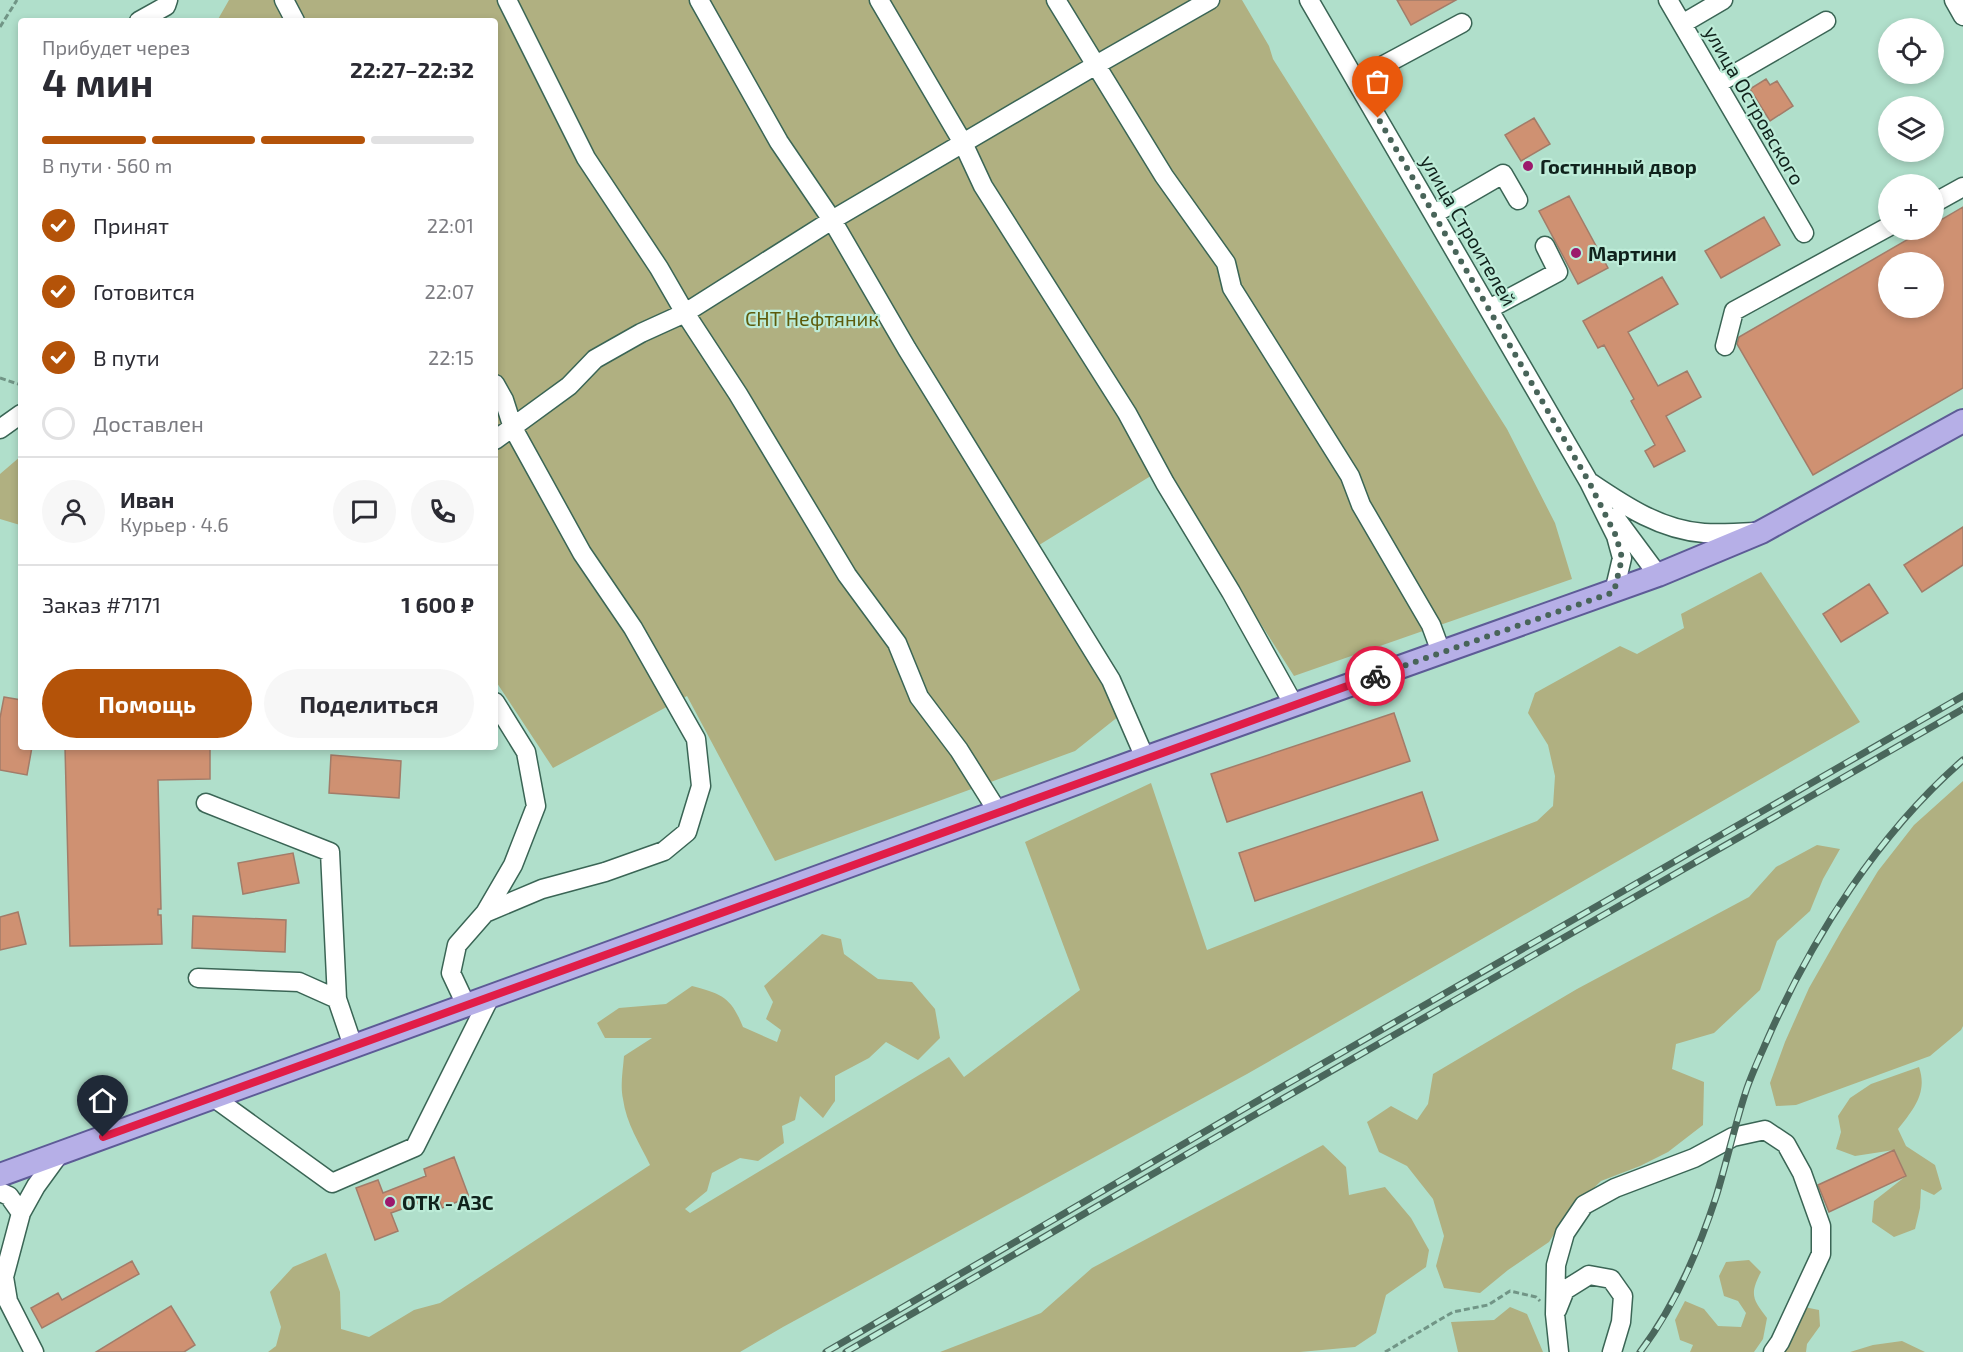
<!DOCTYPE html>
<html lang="ru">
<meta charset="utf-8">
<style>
:root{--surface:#fff;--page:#f7f7f7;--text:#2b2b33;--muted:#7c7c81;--line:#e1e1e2;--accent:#b45309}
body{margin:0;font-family:"Exo 2",sans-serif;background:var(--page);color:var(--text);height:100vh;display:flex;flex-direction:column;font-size:22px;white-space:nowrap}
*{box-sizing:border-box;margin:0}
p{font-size:20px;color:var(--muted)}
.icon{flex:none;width:33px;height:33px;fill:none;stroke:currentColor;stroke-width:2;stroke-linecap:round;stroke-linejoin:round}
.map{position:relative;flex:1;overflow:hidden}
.details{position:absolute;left:18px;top:18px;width:480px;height:732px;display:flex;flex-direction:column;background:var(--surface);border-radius:6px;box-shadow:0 3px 9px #0003}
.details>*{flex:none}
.buttons{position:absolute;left:1878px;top:18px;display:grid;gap:12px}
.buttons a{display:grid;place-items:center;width:66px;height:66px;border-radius:50%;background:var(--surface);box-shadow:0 3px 9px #0003;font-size:30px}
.pin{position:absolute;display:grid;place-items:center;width:51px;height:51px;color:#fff;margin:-62px -26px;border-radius:50% 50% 50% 0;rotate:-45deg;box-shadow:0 0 6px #0007}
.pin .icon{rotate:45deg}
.courier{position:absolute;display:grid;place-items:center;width:60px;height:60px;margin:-30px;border:4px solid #e11d48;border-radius:50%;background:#fff;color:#222;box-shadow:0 2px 8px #0007}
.head em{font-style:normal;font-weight:700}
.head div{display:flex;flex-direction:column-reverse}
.head{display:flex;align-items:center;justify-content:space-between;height:102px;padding:0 24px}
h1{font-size:39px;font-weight:700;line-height:45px}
.bar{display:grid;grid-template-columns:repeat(4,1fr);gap:9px 6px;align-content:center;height:72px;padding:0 24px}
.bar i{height:8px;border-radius:4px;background:var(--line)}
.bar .on{background:var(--accent)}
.bar p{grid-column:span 4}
.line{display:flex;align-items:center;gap:15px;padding:0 24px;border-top:2px solid var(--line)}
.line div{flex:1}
.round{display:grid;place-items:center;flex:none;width:63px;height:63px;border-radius:32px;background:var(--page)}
ol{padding:0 24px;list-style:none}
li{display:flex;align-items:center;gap:18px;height:66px}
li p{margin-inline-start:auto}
li .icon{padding:6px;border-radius:50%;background:var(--accent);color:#fff;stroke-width:4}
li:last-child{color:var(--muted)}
li i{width:33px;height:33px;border:3px solid var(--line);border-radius:50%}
.cta{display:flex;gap:12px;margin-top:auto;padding:12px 24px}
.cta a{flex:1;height:69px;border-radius:36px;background:var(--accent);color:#fff;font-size:24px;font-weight:700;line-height:69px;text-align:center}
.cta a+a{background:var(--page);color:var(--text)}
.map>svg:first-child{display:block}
</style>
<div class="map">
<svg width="1963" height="1352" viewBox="0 0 1963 1352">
<rect width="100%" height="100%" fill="#b0dfcb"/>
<path fill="#b0b081" d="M229,0h1013l27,46 4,13 234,370 48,94 17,56 -278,97 -132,-207 -139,86 82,126 14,35 -44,35 -300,110 -88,-165 -134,72 -58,-88v-659h-278z
M21,456v91l-1,-22 -20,-6v-45z
M1761,572l99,150 -613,352 -464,253 -43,25h-472l8,-6 5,-19 -11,-35 23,-25 33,-14 14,39 1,37 28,8 45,-27 26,-7 210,-138c-10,-21 -24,-42 -27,-66 -3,-14 0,-29 1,-43l28,-18h-47l-8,-15 22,-15 47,-4 26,-18c30,8 39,11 51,41l34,15 4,-12 -15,-11 7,-17 -9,-16 58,-52 19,5 3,15 34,25 34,3 23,27 5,29 -22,22 -32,-18 -17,16 -34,18v25l-12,17 -23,-22 -5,24 -13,6 2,17 -26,18 -18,-3 -28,15 -5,18 -22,18 5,4 259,-156 15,20 116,-87 -55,-148 126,-59 56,167 330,-129 16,-15 2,-30 -7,-31 -20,-32 7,-20 85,-47 17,8 47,-26 -3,-14z
M1963,781v245l-2,4 -31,26 -134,49 -20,1 -6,-23 15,-41 24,-54 33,-58 36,-59 36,-46z
M1817,845l23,4 -17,30 -13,32 -33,30 -17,49 -46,43 -38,11 -4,25 32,13 -1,43 -35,27 -28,14 -39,15 -33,32 -19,29 -41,28 -28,23 -36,-5 -8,-22 8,-30 -11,-37 -26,-33 -28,-14 -12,-30 24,-16 26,14 11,-16 5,-30 144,-85 172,-92 27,-30z
M1919,1067c9,26 -6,43 -21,62l8,17 29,19 7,24 -8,6 -13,-6 -1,19 -5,21 -21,8 -22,-15 2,-21 32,-25 -12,-26 -39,6 -19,-7 5,-17 -3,-16 12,-18 21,-14z
M1323,1145l23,22 3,28 36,-8 26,31 18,32 -3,17 -40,28 -10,38 -21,14 -55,5h-360l101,-39 51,-45z
M1749,1260l12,12c-12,23 -8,27 6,46l-4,21 -9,13h-64l3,-7 -13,-5 -5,-20 10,-19 19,8 14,17 23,1 5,-14 -8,-12 -14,-5 -5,-20 7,-14z
M1510,1307l17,7 16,38h-85l-7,-30 43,-2z
M1804,1307l15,3 1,16 -13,18 -1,8h-23z
M1902,1341l23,11h-75l23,-7z"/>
<path fill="#cf9172" stroke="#a27c69" stroke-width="1.5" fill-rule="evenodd" d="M1397,0h59l-45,25z
M1766,79l4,6 7,-4 16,25 -23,15 -20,-32z
M1534,118l16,26 -29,17 -16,-26z
M1569,196l39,72 -30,16 -39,-73z
M1963,207v181l-150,87 -76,-131 2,-7 185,-107h10v-6zM1888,262h46v46h-46z
M1764,217l16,28 -59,33 -16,-27z
M1662,277l16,27 -50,28 30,54 29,-15 14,26 -35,19 19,35 -31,16 -9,-16 10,-6 -24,-44 3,-2 -30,-54 -6,3 -15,-27z
M1963,527v38l-41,27 -18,-27z
M1869,584l19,29 -47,29 -18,-28z
M4,697l17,3v47h11l-5,28 -27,-5v-52z
M1394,713l16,48 -183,61 -16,-48z
M65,747h145v32l-52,1 3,129h-3v6h3l1,29 -92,2z
M331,755l70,6 -2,37 -70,-5z
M1422,792l16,48 -183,61 -16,-48z
M293,853l6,30 -56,11 -5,-31z
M18,912l8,32 -26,6v-33z
M193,916l93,4 -1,32 -93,-4z
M1894,1150l12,26 -77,36 -11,-27z
M454,1157l15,40 -27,11 -4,-12 -47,17 7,18 -23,9 -19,-52 22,-8 5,13 43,-17 -2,-7z
M132,1261l7,13 -97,54 -11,-20 27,-15 4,7z
M171,1306l24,39 -11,7h-88z"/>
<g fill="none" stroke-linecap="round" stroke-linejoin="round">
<g stroke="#3a6555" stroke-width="21">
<path id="minor" d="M284,0l11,21
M507,0l79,158 73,110 26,45 53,81 109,181 50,68 22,54 40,53 39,62
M699,0l80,142 53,78 75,129 204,331 34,78
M879,0l84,143 20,43 144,227 38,70 66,109 63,113
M1056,0l108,176 62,87 6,25 118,188 11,29 70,120 10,27
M1309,0l280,482 27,54 6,22 -8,34
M1668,0l136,233
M1954,0l9,16
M139,21l27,-15 2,-6
M1682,24l41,-24
M1356,80l106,-57
M1717,84l109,-63
M1934,203l29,-16
M1434,214l69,-40 15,26
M1489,309l69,-37 -13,-26
M1725,346l9,-35 154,-84
M0,429l21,-15
M495,440l74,-54 26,-27 46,-26 44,-20 147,-93 264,-155 114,-65
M1591,483c34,23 70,47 113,50 16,1 34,0 51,-1
M1615,517l43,58
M206,803l124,49 7,147 16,47
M485,913l28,-48 23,-59 -10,-54 -31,-50
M198,978l101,4 38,17
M466,1005l-15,-32 6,-28 28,-32 57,-24 63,-17 59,-21 23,-19 14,-46 -5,-47 -63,-111 -51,-75 -69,-125 -9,-28 -9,-16
M213,1097l119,86 83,-36 75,-150
M0,1192l9,4 12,17
M1557,1310l8,-20 24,-15 22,4 12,17 -2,26 -9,30
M34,1352l-26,-51 -4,-24 17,-64 15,-27 24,-33
M1559,1352l-4,-38 1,-49 9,-32 19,-28 31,-17 79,-30 39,-21 32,-7 21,14 16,29 19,53v28l-41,88 -7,10"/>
</g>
<g stroke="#5d5b96" stroke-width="26">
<path id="major" d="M0,1175l1145,-417 513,-183 103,-43 202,-111"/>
</g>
<path stroke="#719586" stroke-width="3" stroke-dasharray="6 3" stroke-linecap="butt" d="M0,27l17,-27
M0,378l21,7
M1385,1352l68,-40 35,-7 22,-14 26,6 4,4"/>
<use href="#minor" stroke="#fff" stroke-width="18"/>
<use href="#major" stroke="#b6afe7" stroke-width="22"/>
<g stroke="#4a675c" stroke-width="7">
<path id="rail" d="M826,1352l421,-245 716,-411
M846,1352l405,-235 712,-408
M1640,1352c35,-46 58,-100 76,-155 11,-36 19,-73 31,-109 6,-17 14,-34 21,-50 45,-102 111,-205 195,-278"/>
</g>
<use href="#rail" stroke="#bdecd8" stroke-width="4.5" stroke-dasharray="14" stroke-linecap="butt"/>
</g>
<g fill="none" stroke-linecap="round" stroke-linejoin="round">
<path stroke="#486459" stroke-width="6" stroke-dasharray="0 10.8" d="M1375,676l239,-84 8,-34 -6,-22 -27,-54 -211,-364"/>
<path stroke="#e11d48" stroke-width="8" d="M103,1137l1272,-461"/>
</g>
<g fill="#9c196c" stroke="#bdecd8" stroke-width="2">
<circle cx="1528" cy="166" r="6"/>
<circle cx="1576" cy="253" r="6"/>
<circle cx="390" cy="1202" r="6"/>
</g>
<g text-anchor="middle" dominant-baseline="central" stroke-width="4.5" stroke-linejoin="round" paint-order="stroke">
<g font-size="20" fill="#10221c" stroke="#bdecd8">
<text transform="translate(1755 105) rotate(60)">улица Островского</text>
<text transform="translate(1469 230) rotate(60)">улица Строителей</text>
</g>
<g font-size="20" font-weight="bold" fill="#10221c" stroke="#bdecd8" text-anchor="start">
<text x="1540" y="166">Гостинный двор</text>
<text x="1588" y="253">Мартини</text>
<text x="402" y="1202">ОТК - АЗС</text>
</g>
<g font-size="20" fill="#5d5b0b" stroke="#bdecd8">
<text x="812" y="318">СНТ Нефтяник</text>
</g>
</g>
</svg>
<div class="buttons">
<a><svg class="icon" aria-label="locate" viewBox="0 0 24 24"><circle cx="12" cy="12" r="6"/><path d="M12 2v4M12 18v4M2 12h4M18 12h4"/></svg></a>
<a><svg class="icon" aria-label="layers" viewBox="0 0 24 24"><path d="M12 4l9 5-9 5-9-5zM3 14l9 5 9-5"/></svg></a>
<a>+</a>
<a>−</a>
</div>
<div class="pin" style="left:1378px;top:118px;background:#ea580c"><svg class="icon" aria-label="bag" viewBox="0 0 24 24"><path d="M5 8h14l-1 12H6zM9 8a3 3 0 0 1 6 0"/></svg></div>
<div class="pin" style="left:103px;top:1137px;background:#1f2937"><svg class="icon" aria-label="home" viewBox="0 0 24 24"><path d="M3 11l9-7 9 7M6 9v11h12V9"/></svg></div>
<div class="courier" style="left:1375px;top:676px"><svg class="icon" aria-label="bike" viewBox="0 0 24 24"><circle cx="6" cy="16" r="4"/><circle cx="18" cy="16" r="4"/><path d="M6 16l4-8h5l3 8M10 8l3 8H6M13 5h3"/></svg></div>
<section class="details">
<div class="head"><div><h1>4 мин</h1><p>Прибудет через</p></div><em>22:27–22:32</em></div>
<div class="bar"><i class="on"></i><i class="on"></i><i class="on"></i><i></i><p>В пути · 560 m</p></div>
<ol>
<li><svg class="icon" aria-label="check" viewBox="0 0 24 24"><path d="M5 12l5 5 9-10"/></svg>Принят<p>22:01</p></li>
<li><svg class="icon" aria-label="check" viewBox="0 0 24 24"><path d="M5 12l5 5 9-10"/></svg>Готовится<p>22:07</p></li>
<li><svg class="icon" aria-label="check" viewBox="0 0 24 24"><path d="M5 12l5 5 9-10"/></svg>В пути<p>22:15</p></li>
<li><i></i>Доставлен</li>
</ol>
<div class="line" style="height:108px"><a class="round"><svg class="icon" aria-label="person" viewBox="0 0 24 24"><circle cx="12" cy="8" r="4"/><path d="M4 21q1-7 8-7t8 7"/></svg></a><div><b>Иван</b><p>Курьер · 4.6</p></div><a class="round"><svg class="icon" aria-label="chat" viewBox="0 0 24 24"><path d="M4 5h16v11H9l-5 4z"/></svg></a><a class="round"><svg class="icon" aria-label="phone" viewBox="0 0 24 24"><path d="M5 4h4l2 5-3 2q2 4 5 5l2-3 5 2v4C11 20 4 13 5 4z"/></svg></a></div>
<div class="line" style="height:78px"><div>Заказ #7171</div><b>1 600 ₽</b></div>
<div class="cta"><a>Помощь</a><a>Поделиться</a></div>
</section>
</div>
